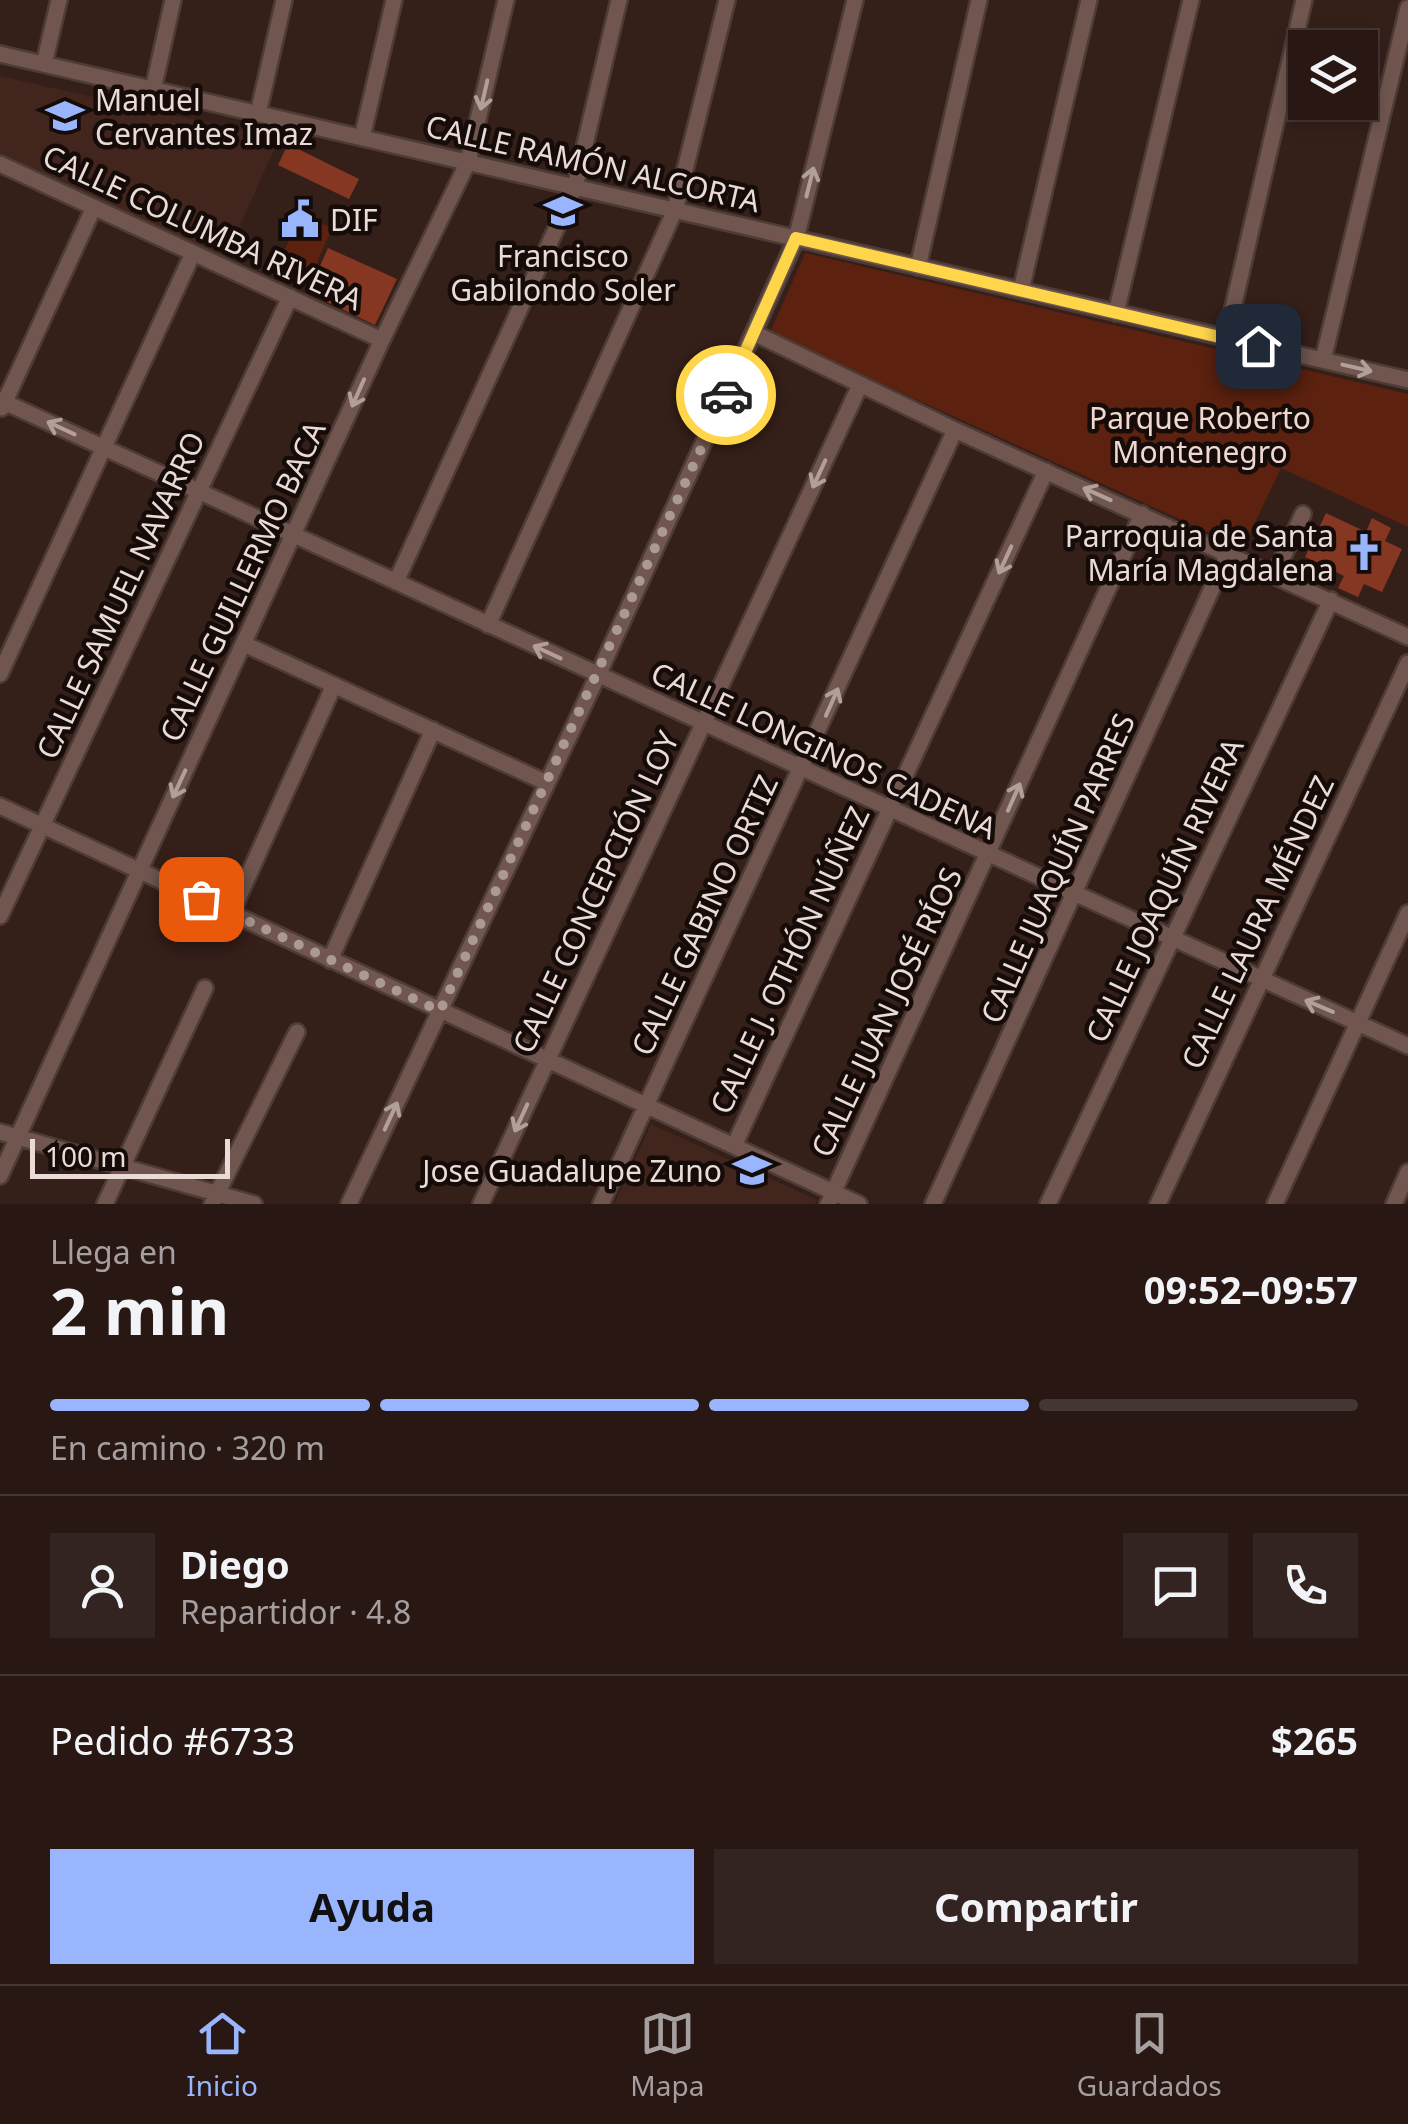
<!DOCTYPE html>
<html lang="es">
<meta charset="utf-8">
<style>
:root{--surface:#281713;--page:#342421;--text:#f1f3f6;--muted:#a59fa0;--line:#443633;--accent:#99b5fd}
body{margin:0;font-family:"Noto Sans",sans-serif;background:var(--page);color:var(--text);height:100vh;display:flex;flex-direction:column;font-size:38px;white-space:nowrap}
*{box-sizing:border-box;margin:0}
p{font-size:32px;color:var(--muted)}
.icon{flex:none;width:55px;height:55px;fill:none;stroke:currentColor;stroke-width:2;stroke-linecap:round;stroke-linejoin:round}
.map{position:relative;height:1204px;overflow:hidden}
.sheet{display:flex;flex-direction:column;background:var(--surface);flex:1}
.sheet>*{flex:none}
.fabs{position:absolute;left:1288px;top:30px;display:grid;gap:20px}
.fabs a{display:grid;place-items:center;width:90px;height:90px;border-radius:0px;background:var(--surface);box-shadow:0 5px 15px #0003,0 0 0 2px var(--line);font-size:50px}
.scale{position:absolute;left:30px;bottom:25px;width:200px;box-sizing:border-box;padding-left:10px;border:5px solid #eadbd6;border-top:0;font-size:28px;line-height:35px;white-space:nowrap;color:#eadbd6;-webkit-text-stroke:8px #150c09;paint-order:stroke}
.pin{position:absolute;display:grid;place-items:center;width:85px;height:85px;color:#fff;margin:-42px;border-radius:20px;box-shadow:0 5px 15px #0006}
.courier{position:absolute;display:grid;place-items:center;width:100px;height:100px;margin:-50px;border:8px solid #ffd54a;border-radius:50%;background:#fff;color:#222;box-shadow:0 2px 12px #0007}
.headline em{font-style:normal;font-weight:700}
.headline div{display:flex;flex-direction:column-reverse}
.headline{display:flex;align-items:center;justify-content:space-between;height:170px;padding:0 50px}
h1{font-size:65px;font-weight:700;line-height:75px}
.bar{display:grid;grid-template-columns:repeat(4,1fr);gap:15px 10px;align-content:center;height:120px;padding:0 50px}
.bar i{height:12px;border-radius:8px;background:var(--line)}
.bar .current{background:var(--accent)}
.bar p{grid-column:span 4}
.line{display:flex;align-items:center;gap:25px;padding:0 50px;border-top:2px solid var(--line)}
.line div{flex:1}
.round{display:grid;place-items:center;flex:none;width:105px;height:105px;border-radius:0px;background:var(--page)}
.button{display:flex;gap:20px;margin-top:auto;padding:20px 50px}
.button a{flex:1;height:115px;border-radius:0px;background:var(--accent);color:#111;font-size:40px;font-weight:700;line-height:115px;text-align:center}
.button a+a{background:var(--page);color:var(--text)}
.dock{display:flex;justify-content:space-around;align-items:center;height:140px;border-top:2px solid var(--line);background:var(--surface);font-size:28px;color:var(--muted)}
.dock a{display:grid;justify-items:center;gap:5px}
.dock .current{color:var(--accent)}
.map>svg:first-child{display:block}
</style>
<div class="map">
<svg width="1408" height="1204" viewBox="0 0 1408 1204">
<rect width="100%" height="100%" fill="#351f19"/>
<path fill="#42261e" d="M0,76l279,63 -54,119 -225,-104z
M651,1124l166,76 -2,4h-201z"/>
<path fill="#5c210f" d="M300,214l32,14 -25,58 -32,-14z
M805,253l603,141v133l-127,-59 -38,80 -473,-215z"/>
<path fill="#863721" d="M288,144l71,35 -10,20 -71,-34z
M328,248l69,31 -22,46 -67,-32z
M1326,513l40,19 6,-14 19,10 -6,13 17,8 -20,43 -18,-8 -6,13 -20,-9 6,-12 -39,-19z"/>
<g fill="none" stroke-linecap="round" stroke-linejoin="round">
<g stroke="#4d3b36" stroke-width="20">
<path id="minor" d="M0,54l1408,326
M44,64l15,-64
M153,90l20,-90
M258,114l26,-114
M362,138l32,-138
M0,164l382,176
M918,267l61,-267
M1021,290l68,-290
M1116,313l75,-313
M754,333l201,97 453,207
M1226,338l78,-338
M1323,360l85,-352
M0,400l1408,646
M2,408l92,-201
M1275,574l28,-60
M396,582l179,-395 44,-187
M488,625l187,-415 52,-210
M244,644l303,139
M0,674l193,-421
M0,806l859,398
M231,914l103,-229
M0,916l290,-619
M330,960l103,-230
M0,1132l254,72
M734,1146l312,-675
M0,1176l382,-836 86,-178 38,-162
M105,1204l100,-216
M212,1204l85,-172
M349,1204l249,-529 198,-436 59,-239
M481,1204l379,-819
M601,1204l354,-774
M828,1204l314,-690
M933,1204l295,-651
M1048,1204l283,-604
M1158,1204l250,-541
M1275,1204l133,-291
M1394,1204l14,-32"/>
</g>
<use href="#minor" stroke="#70564f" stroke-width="15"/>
</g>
<defs><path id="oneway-shaft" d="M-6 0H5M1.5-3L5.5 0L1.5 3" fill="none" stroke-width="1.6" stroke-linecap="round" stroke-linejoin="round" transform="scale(2.5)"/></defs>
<g stroke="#b39f99">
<use href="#oneway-shaft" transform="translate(484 95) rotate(103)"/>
<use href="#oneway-shaft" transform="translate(810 182) rotate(-76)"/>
<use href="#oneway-shaft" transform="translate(1357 368) rotate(13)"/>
<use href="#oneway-shaft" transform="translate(358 393) rotate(114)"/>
<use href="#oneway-shaft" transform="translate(61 428) rotate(-155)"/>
<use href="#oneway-shaft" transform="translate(819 474) rotate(115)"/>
<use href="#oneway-shaft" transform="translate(1097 494) rotate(-156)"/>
<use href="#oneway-shaft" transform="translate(1005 560) rotate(115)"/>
<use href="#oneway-shaft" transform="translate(547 652) rotate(-155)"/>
<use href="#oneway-shaft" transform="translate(832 702) rotate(-66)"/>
<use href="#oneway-shaft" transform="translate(179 784) rotate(115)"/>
<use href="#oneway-shaft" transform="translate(1014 797) rotate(-66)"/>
<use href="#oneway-shaft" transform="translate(1319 1006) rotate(-157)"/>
<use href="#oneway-shaft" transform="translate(391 1116) rotate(-65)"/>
<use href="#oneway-shaft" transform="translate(521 1118) rotate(115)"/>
</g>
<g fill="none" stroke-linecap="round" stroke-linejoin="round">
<path stroke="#ab9994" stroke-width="10" stroke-dasharray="0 18" d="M201,899l239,112 286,-616"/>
<path stroke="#ffd54a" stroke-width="12" d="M726,395l70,-157 462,108"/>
</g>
<defs>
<g id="school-bare" transform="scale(3)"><path d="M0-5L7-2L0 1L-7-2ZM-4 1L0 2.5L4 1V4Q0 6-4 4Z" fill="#99b5fd" stroke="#150c09" stroke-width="2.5" paint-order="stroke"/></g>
<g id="civic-bare" transform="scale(3)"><path d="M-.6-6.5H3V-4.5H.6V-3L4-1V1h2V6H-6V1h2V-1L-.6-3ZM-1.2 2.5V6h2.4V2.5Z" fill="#99b5fd" stroke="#150c09" stroke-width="2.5" paint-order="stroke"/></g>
<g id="church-bare" transform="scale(3)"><path d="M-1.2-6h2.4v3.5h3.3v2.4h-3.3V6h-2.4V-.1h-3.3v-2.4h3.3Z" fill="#99b5fd" stroke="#150c09" stroke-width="2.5" paint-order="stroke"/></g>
</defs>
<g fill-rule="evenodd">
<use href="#school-bare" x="65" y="116"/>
<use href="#school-bare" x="563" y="211"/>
<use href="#civic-bare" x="300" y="219"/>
<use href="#church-bare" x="1364" y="552"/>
<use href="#school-bare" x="752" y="1170"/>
</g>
<g text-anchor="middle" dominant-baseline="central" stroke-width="9" stroke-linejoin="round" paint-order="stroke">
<g font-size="30" fill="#eadbd6" stroke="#150c09" text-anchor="start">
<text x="95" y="99">Manuel<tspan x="95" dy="34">Cervantes Imaz</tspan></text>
<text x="330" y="219">DIF</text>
<text x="563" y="255" text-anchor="middle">Francisco<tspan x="563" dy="34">Gabilondo Soler</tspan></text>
<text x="1334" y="535" text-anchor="end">Parroquia de Santa<tspan x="1334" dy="34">María Magdalena</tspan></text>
<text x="722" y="1170" text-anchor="end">Jose Guadalupe Zuno</text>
</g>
<g font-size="30" fill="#eadbd6" stroke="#150c09">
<text transform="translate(593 163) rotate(13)">CALLE RAMÓN ALCORTA</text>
<text transform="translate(203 227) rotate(25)">CALLE COLUMBA RIVERA</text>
<text transform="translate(242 581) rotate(-65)">CALLE GUILLERMO BACA</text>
<text transform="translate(120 595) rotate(-65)">CALLE SAMUEL NAVARRO</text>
<text transform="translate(824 750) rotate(25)">CALLE LONGINOS CADENA</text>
<text transform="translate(1057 868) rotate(-66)">CALLE JUAQUÍN PARRES</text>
<text transform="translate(1164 890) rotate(-65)">CALLE JOAQUÍN RIVERA</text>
<text transform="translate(595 892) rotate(-65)">CALLE CONCEPCIÓN LOY</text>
<text transform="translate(704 915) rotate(-65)">CALLE GABINO ORTIZ</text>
<text transform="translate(1257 922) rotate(-65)">CALLE LAURA MÉNDEZ</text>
<text transform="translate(789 960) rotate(-65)">CALLE J. OTHÓN NÚÑEZ</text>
<text transform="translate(886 1012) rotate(-65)">CALLE JUAN JOSÉ RÍOS</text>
</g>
<g font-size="30" fill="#f0d8d1" stroke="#150c09">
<text x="1200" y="417">Parque Roberto<tspan x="1200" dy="34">Montenegro</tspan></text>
</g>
</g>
</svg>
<div class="fabs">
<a><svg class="icon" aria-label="layers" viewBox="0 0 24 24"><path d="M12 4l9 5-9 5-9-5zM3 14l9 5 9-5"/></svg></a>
</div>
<div class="scale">100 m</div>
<div class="pin" style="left:201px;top:899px;background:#ea580c"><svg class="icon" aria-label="bag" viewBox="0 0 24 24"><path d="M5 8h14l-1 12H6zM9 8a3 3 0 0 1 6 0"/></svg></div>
<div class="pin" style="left:1258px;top:346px;background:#1f2937"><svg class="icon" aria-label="home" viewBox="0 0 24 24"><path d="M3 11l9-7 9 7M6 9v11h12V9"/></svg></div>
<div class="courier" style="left:726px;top:395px"><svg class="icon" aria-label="car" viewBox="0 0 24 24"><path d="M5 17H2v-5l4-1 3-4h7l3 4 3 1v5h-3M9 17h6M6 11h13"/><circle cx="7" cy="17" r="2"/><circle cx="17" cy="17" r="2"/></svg></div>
</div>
<section class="sheet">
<div class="headline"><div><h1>2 min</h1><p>Llega en</p></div><em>09:52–09:57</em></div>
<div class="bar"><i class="current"></i><i class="current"></i><i class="current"></i><i></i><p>En camino · 320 m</p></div>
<div class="line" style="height:180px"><a class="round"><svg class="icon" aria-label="person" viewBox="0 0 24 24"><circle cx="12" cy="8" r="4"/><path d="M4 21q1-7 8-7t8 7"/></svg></a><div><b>Diego</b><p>Repartidor · 4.8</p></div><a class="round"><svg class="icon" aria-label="chat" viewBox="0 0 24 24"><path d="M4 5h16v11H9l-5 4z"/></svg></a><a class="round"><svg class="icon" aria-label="phone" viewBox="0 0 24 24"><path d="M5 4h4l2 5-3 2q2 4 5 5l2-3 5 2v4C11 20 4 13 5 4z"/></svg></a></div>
<div class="line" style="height:130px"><div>Pedido #6733</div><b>$265</b></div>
<div class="button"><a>Ayuda</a><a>Compartir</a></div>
</section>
<nav class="dock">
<a class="current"><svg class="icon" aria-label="home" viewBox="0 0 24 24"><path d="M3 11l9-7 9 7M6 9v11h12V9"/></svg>Inicio</a>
<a><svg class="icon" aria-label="map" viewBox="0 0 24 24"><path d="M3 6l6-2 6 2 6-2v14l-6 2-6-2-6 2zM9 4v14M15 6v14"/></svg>Mapa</a>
<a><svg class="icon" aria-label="saved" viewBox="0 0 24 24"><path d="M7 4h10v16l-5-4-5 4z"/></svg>Guardados</a>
</nav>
